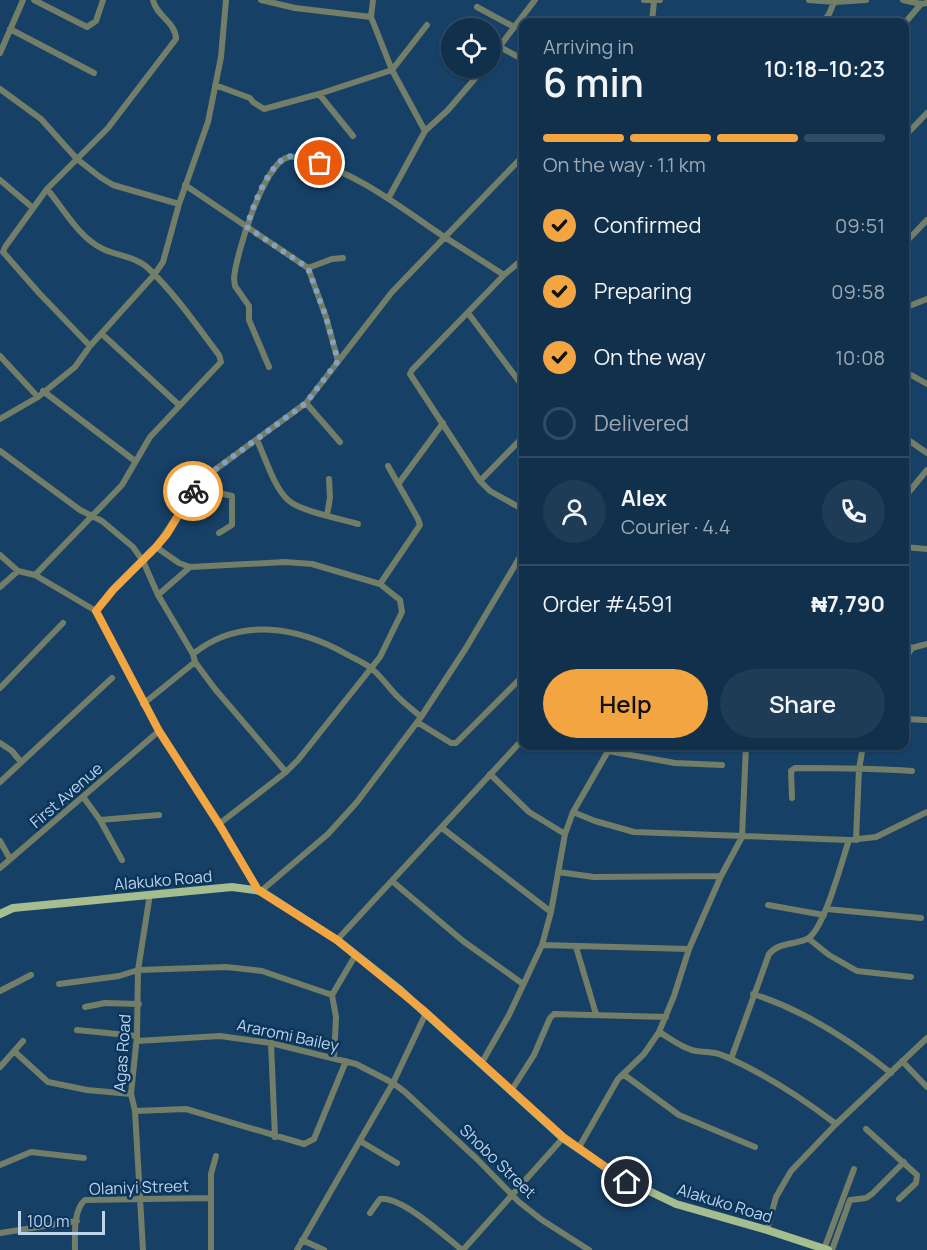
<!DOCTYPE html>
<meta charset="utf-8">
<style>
:root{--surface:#11304c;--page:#1e3c56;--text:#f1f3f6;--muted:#9ca9b5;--line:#304b64;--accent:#f2a541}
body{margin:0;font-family:Manrope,sans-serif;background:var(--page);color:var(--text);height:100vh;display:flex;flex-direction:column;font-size:22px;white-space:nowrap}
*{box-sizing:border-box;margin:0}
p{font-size:20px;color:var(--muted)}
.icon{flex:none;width:33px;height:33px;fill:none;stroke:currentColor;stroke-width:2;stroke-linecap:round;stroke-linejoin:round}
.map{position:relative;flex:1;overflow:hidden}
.side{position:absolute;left:519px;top:18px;width:390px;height:732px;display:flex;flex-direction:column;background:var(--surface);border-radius:12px;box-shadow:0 2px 4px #0004,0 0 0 2px var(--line)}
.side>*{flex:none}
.buttons{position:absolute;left:441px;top:18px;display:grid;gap:12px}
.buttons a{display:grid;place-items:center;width:60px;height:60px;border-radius:50%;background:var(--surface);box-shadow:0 2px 4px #0004,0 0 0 2px var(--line);font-size:30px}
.scale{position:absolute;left:18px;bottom:15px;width:87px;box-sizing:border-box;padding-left:6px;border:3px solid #bed4eb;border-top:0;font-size:16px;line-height:21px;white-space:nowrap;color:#bed4eb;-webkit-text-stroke:4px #0b355b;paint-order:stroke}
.pin{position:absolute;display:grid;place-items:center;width:51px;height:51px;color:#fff;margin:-26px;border:3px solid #fff;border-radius:50%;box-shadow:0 2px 6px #0007}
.courier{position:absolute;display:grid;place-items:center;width:60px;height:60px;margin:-30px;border:4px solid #f2a541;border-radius:50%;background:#fff;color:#222;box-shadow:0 2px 8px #0007}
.summary em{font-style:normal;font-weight:600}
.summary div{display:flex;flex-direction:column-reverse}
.summary{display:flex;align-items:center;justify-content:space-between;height:102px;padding:0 24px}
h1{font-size:39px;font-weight:600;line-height:45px}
.bar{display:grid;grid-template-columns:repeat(4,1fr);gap:9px 6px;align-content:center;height:72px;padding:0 24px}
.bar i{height:8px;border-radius:4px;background:var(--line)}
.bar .on{background:var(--accent)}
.bar p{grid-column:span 4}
.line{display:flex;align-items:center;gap:15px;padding:0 24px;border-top:2px solid var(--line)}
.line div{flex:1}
.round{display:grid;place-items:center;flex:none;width:63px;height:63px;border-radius:32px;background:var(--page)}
ol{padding:0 24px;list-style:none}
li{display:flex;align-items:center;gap:18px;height:66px}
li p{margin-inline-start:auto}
li .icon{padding:6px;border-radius:50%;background:var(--accent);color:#111;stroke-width:4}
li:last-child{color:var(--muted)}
li i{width:33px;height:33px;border:3px solid var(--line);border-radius:50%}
.button{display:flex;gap:12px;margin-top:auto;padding:12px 24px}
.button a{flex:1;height:69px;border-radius:36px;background:var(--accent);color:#111;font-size:24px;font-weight:600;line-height:69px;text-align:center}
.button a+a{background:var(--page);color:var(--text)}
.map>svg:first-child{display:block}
</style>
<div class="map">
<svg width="927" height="1250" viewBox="0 0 927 1250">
<rect width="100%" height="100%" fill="#174066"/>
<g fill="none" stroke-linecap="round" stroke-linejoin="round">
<path stroke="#737e68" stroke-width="6" d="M34,0l53,27 9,-6 7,-21
M261,0l34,8 76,9
M373,0l-2,17 21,53 33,61
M644,0h16
M809,0l26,2 31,-2
M903,0l18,4 6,-1
M477,7l37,20
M652,22l2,-21
M823,22l6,-8 6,-14
M904,24l17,-20
M10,29l84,44
M500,47l24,13
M0,53l23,-53
M490,59l45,-59
M215,85l35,13 3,4 11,7 55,-15 73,-24 35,-45
M0,89l41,30 36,40 23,18 13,8 66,19
M319,94l34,42
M904,137l23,-24
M0,180l33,28
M185,185l123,83 18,49 12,44
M389,197l36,-66 23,-21 36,-42
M904,244l23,-24
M524,258l-20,17 -92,95 -2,4 70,107 10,10 34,19
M308,268l24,-9 11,-1
M904,308l23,-9
M468,313l56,75
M102,334l77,71
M90,346l-51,-53 -36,-41 2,-5 42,-58 61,-61 68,-89c0,-17 -20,-23 -23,-39
M0,356l38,41
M269,367l-20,-47v-14l-14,-20 -1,-8c2,-23 30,-117 55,-121 6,-1 13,2 18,3 52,13 95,49 139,78 19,12 38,24 58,37
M904,371l23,13
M43,391l92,70
M306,403l34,39
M0,419l38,-22 37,-30 15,-21 64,-71 9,-13 16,-58 29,-82 13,-65 5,-57
M904,437l23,16
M257,440c8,17 17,47 30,59 11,12 54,20 71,25
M0,451l80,59 22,11 31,26 10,14 15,34 35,59 2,8 20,27 71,83
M480,481l44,-45
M399,483l44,-60
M197,485l10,5 25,6v29l-13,8
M904,498l23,-28
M327,515l3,-17 -1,-19
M156,547l23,16 11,4 95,-5 27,2 68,20 20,16 2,12 -22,45 -82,103 -12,12 -67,52
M904,547l23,2
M0,555l18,16 17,4 61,36 63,120 60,93 39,66
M35,575l87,-90 28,-48 71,-75 -2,-7c-22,-29 -43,-60 -70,-86 -12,-12 -31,-13 -46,-20 -24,-11 -40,-41 -56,-60
M380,584l40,-59 -2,-6 -30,-53
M0,587l18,-16
M158,595l32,-28
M96,611l17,-21 43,-43 45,-67 105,-77 86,-111 132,-137
M904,646l8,2 15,-4
M193,654c47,-38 106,-27 155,1 7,4 17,8 24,14 9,7 16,18 25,27 7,7 16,14 24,21
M904,660l8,-12
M0,688l63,-65
M143,704l52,-42
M905,719l22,1
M417,722l34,21h5l68,-68
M0,743l12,8 9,11
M608,751l67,12 47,2
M490,774l39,38 36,22
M0,782l112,-104
M84,798l16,22 22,40
M792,798l-1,-27 4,-3c39,0 78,0 117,3
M573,812l22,9 39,11 215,8 27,-3 51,-25
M100,820l59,-5
M442,828l109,84
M856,840l3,-71 4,-23
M0,841l10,18
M0,868l159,-137
M558,872l36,5 127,-1
M392,881l71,60 60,43
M261,891l67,-57 29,-32 64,-85 45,-69 58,-98
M768,905l56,10
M827,909l94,9
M809,939l20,16 28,16 54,6
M337,940l187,-202
M542,945l147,4
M576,947l20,67
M59,984l60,-8 19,-6 88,-3 36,4 70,24 4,22 -2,41
M0,991l31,-16
M753,994c50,16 97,46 138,79
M332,995l23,-39
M85,1007l20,-4 34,1
M77,1030l60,6
M659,1032c11,6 24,17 37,19 16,2 19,0 35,8 39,18 71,39 105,65
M137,1041l83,-5 51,7 85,21 37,19 12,9 72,67 42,43 23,18 47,30
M271,1043l4,94
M15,1052l33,30 39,8 44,4
M731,1059l38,-105c10,-12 25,-9 38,-15 17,-8 35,-79 42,-99
M902,1061l25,26
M481,1064l28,-49 33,-70 9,-33 14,-78 8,-22 38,-66
M0,1067l23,-26
M623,1074l56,41 76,32
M511,1091l23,-36 16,-37 4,-4 112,3
M135,1111l51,-2 118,35 10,-5 32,-78
M866,1129l51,46 -1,8 -17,16
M360,1141l37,22
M578,1149l40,-70 26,-25 15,-22 15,-36 15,-47 32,-73 21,-39 4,-91
M0,1165l31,-13 53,6
M370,1213l10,-14c21,-3 65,37 82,51
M767,1230l9,-33 15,-26 45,-47 91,-86
M0,1233l77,-12
M302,1240l22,10
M824,1249l30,-80
M75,1250c0,-15 -2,-40 10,-50l125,-2
M143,1250l-8,-139 -4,-17 6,-58 1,-66 12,-76
M211,1250v-76l5,-18
M297,1250l96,-167 33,-70
M463,1250l100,-112
M832,1250l18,-50 16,-2 6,-4 32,-32"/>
<path stroke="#a6bd8f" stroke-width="8" d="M0,914l13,-6 219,-21 29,4 76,49 63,50 163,148 55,38 58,28 91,26 61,20"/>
</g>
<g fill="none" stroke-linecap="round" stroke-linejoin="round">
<path stroke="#84a0bc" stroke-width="6" stroke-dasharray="0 10.8" d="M193,491l8,-11 105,-77 32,-42 -12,-44 -18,-49 -61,-41c5,-19 21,-62 40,-70 9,-3 24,4 33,6"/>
<path stroke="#f2a541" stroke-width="8" d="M193,491l-26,43 -11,13 -43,43 -17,21 63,120 60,93 39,66 79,50 86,70 140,127 64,45"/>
</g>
<g text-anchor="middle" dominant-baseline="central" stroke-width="5" stroke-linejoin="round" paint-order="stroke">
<g font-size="16" fill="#bed4eb" stroke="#0b355b">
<text transform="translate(66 795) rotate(-41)">First Avenue</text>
<text transform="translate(163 880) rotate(-5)">Alakuko Road</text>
<text transform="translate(288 1035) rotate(12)">Araromi Bailey</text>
<text transform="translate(122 1053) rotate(-86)">Agas Road</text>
<text transform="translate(498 1161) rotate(44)">Shobo Street</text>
<text transform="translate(139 1187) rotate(-2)">Olaniyi Street</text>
<text transform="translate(725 1203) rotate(17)">Alakuko Road</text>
</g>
</g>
</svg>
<div class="buttons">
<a><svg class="icon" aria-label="locate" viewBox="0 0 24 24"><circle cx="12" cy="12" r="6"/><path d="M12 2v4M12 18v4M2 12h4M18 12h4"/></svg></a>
</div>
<div class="scale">100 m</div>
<div class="pin" style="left:320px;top:163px;background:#ea580c"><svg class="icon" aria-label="bag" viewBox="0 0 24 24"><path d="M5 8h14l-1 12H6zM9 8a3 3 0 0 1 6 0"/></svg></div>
<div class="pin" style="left:627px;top:1182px;background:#1f2937"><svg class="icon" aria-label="home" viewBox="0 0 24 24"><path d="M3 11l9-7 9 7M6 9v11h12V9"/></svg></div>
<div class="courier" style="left:193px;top:491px"><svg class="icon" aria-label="bike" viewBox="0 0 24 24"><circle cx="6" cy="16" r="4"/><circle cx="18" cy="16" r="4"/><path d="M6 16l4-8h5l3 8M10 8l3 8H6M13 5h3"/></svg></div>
<section class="side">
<div class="summary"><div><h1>6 min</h1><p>Arriving in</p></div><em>10:18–10:23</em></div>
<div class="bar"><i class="on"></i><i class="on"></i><i class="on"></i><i></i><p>On the way · 1.1 km</p></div>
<ol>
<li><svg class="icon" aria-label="check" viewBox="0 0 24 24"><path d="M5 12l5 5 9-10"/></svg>Confirmed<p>09:51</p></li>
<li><svg class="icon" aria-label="check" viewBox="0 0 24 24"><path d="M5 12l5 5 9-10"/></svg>Preparing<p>09:58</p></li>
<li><svg class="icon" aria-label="check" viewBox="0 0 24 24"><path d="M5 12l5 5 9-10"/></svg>On the way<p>10:08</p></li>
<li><i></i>Delivered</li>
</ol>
<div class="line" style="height:108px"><a class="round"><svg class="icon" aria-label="person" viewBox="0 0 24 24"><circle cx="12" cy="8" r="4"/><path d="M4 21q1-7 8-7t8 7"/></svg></a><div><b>Alex</b><p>Courier · 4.4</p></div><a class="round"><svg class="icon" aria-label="phone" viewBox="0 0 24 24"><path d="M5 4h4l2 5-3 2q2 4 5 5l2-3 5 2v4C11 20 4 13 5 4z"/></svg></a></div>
<div class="line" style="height:78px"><div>Order #4591</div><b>₦7,790</b></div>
<div class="button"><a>Help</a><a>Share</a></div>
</section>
</div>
